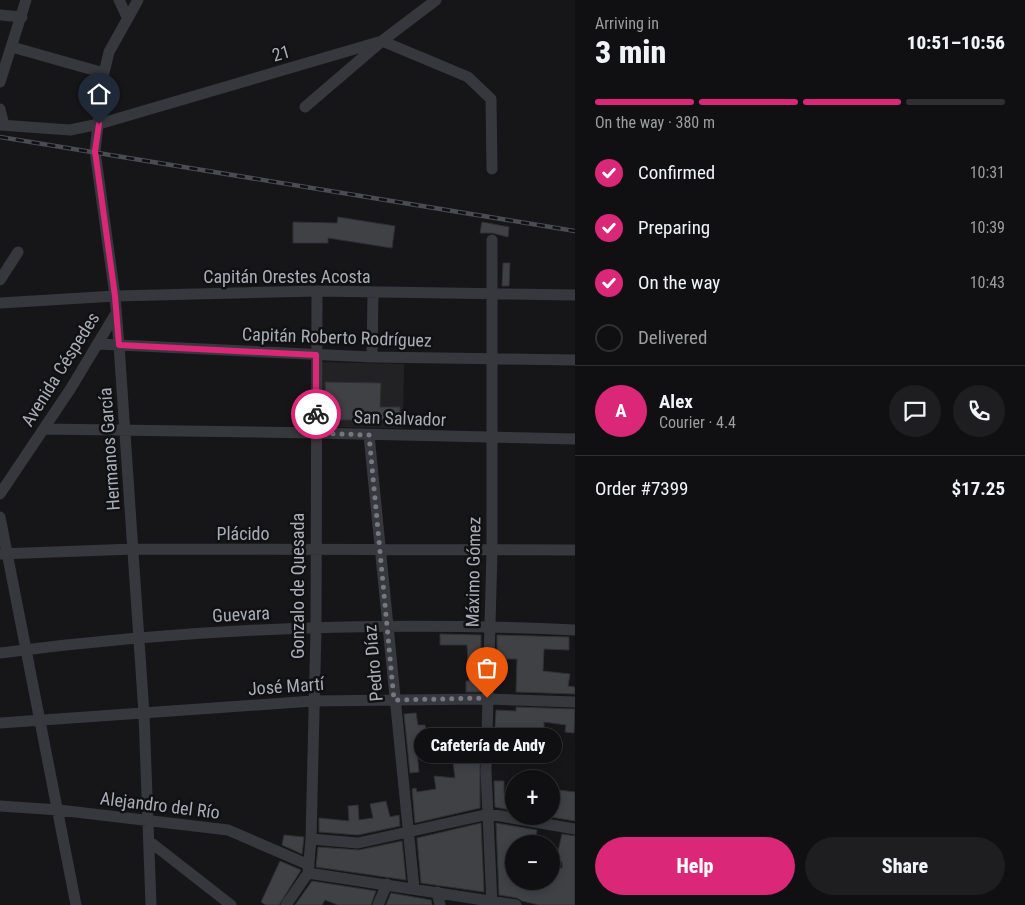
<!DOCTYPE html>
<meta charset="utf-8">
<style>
:root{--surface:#101012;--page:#1e1e20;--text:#f1f3f6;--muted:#9c9d9f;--line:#303032;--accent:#db2777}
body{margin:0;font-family:"Roboto Condensed",sans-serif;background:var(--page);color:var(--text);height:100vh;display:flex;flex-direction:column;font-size:19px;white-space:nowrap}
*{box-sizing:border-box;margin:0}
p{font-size:16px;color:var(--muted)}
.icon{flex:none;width:28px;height:28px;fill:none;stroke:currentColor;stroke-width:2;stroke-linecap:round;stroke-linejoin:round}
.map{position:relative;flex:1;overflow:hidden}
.details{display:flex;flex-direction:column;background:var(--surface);width:450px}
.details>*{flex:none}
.controls{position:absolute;left:505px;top:770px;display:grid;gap:10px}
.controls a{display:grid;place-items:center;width:55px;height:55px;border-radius:50%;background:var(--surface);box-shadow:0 2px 8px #0003,0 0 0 1px var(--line);font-size:25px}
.pin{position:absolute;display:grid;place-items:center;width:42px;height:42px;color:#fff;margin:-51px -21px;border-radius:50% 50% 50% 0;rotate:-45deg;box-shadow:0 0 5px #0007}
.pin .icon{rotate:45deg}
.courier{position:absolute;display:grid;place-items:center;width:50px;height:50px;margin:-25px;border:4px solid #db2777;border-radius:50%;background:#fff;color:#222;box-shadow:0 1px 6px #0007}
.bubble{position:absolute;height:35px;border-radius:18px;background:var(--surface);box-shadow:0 2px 8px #0003,0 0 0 1px var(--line);font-size:16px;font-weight:800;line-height:35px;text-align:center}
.overview em{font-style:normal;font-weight:800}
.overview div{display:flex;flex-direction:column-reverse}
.overview{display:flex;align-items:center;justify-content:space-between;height:85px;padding:0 20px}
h1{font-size:32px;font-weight:800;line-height:38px}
.bar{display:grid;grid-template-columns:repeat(4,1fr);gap:8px 5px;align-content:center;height:60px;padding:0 20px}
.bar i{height:6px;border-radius:4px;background:var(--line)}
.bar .on{background:var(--accent)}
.bar p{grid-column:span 4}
.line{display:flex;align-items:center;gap:12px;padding:0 20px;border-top:1px solid var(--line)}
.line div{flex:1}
.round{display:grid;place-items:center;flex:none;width:52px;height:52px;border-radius:26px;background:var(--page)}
ol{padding:0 20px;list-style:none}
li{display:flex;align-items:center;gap:15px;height:55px}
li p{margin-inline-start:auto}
li .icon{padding:5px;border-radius:50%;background:var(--accent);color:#fff;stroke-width:4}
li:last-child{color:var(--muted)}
li i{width:28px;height:28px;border:2px solid var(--line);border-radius:50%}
.cta{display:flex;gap:10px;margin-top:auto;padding:10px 20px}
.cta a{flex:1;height:58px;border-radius:30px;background:var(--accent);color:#fff;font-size:20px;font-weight:800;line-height:58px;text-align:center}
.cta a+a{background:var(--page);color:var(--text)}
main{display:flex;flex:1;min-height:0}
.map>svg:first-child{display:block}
</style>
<main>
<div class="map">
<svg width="575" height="905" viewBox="0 0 575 905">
<rect width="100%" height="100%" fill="#161618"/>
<path fill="#222225" d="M321,362l83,2 -1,64 -83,-1z"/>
<path fill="#404145" stroke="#303034" d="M338,217l57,9 -3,22 -64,-10v5h-35v-21l44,1z
M482,222l27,5 -1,10 -16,-4h-12z
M503,263h7l-1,23h-7z
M325,382l56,1 -1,24h20v13h-74z
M440,634l41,1v57h-15v-11h3l-2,-36h-27z
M497,635l72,2v13l-25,-1 -1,22 27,3 -2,12 7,1v7l-59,-2 1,-33h-20z
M516,707l59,2 -1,24 -9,-1 1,-7 -22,-3v6h-9v5l-8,-1v11l-33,-2 2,-31 20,1z
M416,713l2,12h7l1,6 9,-1 1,8 -20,2 3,32 -9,1 -6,-59z
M464,731h16v77l-65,15 -3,-34 4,-1 1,4 19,-3 -2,-13 21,2 -2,-16h-7l-1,-23h16v-5h3z
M494,781h10v13h10v17l-19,-4z
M551,789l24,3v29l-24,-4z
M386,801l4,16 9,-2 1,11 -42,9 -39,-3v-14l30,3 -1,-15 10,-1 1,15 14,-2 -3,-14z
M481,823l3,69 -63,-9 -4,-45z
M496,823l41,7 -3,14h-20v9l-4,-1v14h4v15h37l3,-13h8v-6l-6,-2 6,-26 13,2v69h-36l-17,-4 -5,-3 -18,-3z
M284,835l20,2 -2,17 -20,-9z
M402,841l4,39 -90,-13 2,-20 41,3z
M280,861l21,9 -22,35h-13l-5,-3z
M312,881l64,10 -5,14h-33l-13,-5 -3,5h-27z
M391,893l40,7 1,5h-46z"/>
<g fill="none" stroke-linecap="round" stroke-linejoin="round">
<path stroke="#37383d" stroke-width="11" d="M119,0l8,17
M138,0l-29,52 -5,21 -9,78 20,145 4,49 25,369 7,191
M0,15l22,2
M12,47l92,26
M0,82l26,-82
M305,107l77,-66 54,-41
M0,109l4,16
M0,125l70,5 29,-6 283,-83 86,36 23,22 1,70
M492,240v311l-6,220 6,134
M0,280l18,-28
M0,303l115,-7 202,-5 258,4
M98,344l274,13 203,3
M372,357l1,-64
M44,429l272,4 259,6
M369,435l45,453
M0,494l71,-106 45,-75
M0,517l76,388
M0,554l134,-5 441,1
M0,653c190,-25 383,-32 575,-23
M0,723l313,-22 174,-2 88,3
M0,806l59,4 169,20 81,35
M311,839l47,4 131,-29 86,15
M149,841l82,64
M308,873l208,32
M437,892l3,13
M286,905l22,-32 3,-34 5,-210 1,-338
M378,905l9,-21"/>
<g stroke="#4a4c52" stroke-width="4.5">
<path id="rail" d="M0,137l575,94"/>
</g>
<use href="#rail" stroke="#111113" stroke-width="2.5" stroke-dasharray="8" stroke-linecap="butt"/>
</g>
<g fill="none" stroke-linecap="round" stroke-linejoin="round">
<path stroke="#757880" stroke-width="5" stroke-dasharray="0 9" d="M316,414v19l53,2 25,265 93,-2"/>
<path stroke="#db2777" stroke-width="6" d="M99,124l-4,27 20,145 4,49 197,10v59"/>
</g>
<g text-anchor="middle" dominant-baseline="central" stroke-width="5" stroke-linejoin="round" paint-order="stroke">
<g font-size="18" fill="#a8adb8" stroke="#111113">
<text transform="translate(281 53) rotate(-16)">21</text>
<text x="287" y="276">Capitán Orestes Acosta</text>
<text transform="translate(337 337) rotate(2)">Capitán Roberto Rodríguez</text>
<text transform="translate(60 369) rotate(-58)">Avenida Céspedes</text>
<text transform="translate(400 418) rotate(2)">San Salvador</text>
<text transform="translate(109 449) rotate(-94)">Hermanos García</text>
<text x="243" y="533">Plácido</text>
<text transform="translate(473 572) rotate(-89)">Máximo Gómez</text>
<text transform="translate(297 586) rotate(-90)">Gonzalo de Quesada</text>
<text transform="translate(241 614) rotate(-3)">Guevara</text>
<text transform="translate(373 663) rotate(-95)">Pedro Díaz</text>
<text transform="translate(286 686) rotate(-4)">José Martí</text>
<text transform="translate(160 805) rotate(7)">Alejandro del Río</text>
</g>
</g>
</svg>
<div class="controls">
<a>+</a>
<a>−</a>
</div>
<div class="pin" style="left:487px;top:698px;background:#ea580c"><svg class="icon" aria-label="bag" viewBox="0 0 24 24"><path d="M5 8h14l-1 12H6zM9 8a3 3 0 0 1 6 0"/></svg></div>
<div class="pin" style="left:99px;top:124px;background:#1f2937"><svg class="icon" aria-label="home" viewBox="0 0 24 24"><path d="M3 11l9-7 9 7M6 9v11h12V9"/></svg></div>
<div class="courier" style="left:316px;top:414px"><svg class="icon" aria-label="bike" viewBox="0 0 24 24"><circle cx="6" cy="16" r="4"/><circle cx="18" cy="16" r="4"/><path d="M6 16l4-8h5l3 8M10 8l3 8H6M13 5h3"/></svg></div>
<div class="bubble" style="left:414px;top:728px;width:148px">Cafetería de Andy</div>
</div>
<section class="details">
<div class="overview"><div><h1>3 min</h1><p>Arriving in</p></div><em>10:51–10:56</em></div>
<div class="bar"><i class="on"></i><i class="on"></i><i class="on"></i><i></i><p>On the way · 380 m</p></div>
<ol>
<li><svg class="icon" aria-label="check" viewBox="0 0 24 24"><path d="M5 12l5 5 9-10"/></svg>Confirmed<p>10:31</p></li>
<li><svg class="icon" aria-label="check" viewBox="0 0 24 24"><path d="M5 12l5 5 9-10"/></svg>Preparing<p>10:39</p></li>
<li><svg class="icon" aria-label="check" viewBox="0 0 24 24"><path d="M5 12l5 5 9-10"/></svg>On the way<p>10:43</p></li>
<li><i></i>Delivered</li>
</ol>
<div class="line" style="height:90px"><b class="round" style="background:var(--accent);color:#fff">A</b><div><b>Alex</b><p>Courier · 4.4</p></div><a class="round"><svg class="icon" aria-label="chat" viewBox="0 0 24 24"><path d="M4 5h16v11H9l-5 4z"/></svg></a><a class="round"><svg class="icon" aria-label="phone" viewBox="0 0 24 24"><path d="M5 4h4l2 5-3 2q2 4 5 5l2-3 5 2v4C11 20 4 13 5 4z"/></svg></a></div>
<div class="line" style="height:65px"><div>Order #7399</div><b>$17.25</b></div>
<div class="cta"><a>Help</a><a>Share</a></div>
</section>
</main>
